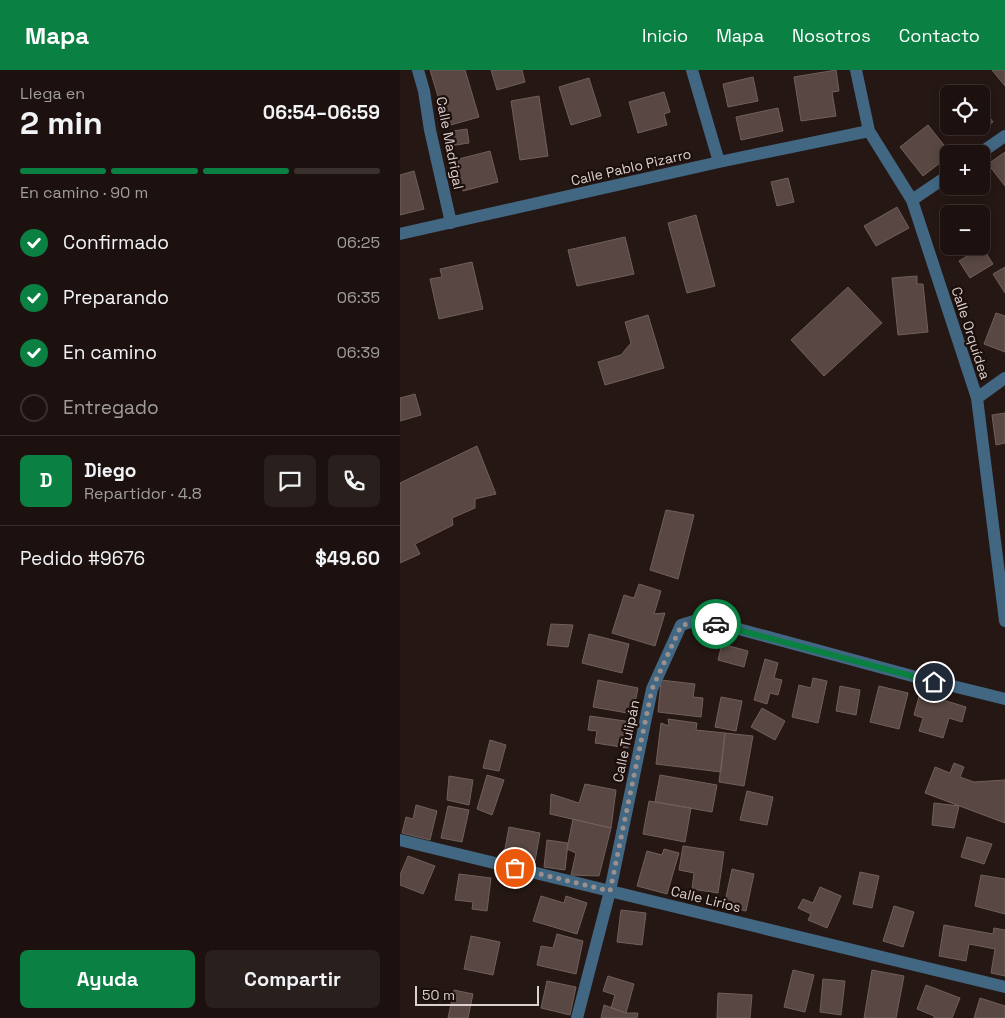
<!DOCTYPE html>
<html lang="es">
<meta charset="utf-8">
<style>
:root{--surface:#1c110f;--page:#291f1d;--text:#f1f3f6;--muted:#a09d9e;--line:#3a312f;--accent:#0b8043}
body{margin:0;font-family:"Space Grotesk",sans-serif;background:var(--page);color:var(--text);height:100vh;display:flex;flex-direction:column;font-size:19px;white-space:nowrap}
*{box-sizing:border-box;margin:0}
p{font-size:16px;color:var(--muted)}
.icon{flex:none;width:28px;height:28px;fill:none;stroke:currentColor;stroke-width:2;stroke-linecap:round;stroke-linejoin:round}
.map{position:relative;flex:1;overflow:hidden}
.details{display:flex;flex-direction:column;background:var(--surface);width:400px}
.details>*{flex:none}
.controls{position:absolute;left:540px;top:15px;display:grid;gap:10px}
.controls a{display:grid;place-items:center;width:50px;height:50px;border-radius:8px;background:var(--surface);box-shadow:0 2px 8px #0003,0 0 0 1px var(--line);font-size:25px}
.scale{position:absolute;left:15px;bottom:12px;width:124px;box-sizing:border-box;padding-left:5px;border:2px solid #dbd1cf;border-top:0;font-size:14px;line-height:18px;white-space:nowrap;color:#dbd1cf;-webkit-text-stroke:4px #1c0e0b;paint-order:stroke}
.pin{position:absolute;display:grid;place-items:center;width:42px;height:42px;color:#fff;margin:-21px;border:2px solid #fff;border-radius:50%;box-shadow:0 1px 5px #0007}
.courier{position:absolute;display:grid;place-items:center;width:50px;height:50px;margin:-25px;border:4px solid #0b8043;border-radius:50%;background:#fff;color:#222;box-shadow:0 1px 6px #0007}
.head em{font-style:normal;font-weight:800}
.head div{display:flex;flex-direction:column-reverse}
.head{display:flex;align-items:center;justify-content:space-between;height:85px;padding:0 20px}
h1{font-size:32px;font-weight:800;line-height:38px}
.bar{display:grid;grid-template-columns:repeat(4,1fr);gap:8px 5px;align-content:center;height:60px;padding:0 20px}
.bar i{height:6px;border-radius:4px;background:var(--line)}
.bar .current{background:var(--accent)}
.bar p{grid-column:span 4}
.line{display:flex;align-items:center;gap:12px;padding:0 20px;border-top:1px solid var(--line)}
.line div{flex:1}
.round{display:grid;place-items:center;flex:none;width:52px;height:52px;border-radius:8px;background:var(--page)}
ol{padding:0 20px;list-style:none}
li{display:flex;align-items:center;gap:15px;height:55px}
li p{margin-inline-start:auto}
li .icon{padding:5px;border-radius:50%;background:var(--accent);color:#fff;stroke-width:4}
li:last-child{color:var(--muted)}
li i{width:28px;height:28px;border:2px solid var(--line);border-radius:50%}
.action{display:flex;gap:10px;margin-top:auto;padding:10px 20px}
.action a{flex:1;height:58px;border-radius:8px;background:var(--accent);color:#fff;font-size:20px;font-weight:800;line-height:58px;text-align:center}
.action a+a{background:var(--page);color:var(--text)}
header{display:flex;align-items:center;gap:30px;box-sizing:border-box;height:70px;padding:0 25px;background:var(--accent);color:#fff}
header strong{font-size:24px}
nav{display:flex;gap:28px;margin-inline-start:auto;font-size:18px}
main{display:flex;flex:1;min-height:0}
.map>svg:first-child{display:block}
</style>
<header>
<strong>Mapa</strong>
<nav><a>Inicio</a><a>Mapa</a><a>Nosotros</a><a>Contacto</a></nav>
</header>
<main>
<section class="details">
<div class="head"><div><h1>2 min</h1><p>Llega en</p></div><em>06:54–06:59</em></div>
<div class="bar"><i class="current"></i><i class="current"></i><i class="current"></i><i></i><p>En camino · 90 m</p></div>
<ol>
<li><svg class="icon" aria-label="check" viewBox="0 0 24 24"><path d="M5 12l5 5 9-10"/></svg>Confirmado<p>06:25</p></li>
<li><svg class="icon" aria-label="check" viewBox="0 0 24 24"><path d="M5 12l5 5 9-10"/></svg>Preparando<p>06:35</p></li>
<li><svg class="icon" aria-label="check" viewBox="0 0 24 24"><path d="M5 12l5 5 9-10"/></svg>En camino<p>06:39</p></li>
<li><i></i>Entregado</li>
</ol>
<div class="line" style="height:90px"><b class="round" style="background:var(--accent);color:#fff">D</b><div><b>Diego</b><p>Repartidor · 4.8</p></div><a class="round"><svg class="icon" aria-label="chat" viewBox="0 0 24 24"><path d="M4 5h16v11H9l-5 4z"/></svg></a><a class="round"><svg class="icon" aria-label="phone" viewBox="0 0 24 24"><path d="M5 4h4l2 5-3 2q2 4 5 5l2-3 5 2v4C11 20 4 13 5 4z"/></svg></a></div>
<div class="line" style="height:65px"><div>Pedido #9676</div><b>$49.60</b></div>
<div class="action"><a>Ayuda</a><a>Compartir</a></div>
</section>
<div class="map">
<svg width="605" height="948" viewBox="0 0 605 948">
<rect width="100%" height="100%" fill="#251714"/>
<path fill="#584743" stroke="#715f5b" d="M30,0h35l14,47 -32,9z
M91,0h31l3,12 -28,8z
M436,0l3,21 -7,1 4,24 -35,5 -7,-44z
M592,0h13v16z
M353,7l5,24 -30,6 -5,-23z
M189,8l12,38 -30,9 -12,-38z
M264,22l6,20 -6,2 3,11 -29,8 -9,-31z
M139,26l9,60 -28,4 -9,-59z
M581,36l12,16 -17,12 -6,-8h11z
M378,38l5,23 -42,9 -5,-23z
M528,55l23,29h-2v2l-26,20 -23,-29z
M67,59l2,14 -20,3 -2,-14z
M90,81l8,31 -35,9 -8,-31z
M605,82v34l-17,-22z
M14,101l10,38 -24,6v-40z
M388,108l6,24 -17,4 -6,-24z
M497,137l12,21 -33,18 -12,-20z
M296,145l19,71 -28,7 -19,-70z
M225,167l9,37 -57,12 -9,-36z
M582,177l11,17 -23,14 -11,-17z
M72,192l11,47 -44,10 -9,-40 12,-2 -2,-8z
M605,197v26l-12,-19z
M517,206v8h6l5,48 -30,3 -6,-57z
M448,217l34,36 -58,53 -33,-36z
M596,243l9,3v36l-21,-8z
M248,245l16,53 -59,17 -7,-23 23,-7 10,-12 -6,-21z
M15,324l6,21 -21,6v-23z
M605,343v30l-9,2 -4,-30z
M77,376l19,48 -21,5v9l-23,10 1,7 -38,19 5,10 -20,9v-80z
M266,440l28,5 -16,64 -28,-9z
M239,514l22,7 -7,23 11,-1 -10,33 -43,-13 12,-38 10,3z
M151,554l22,1 -5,22 -21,-2z
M189,564l40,10 -7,29 -40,-10z
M322,574l26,7 -4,16 -26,-7z
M365,589l13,4 -4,15 8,2 -4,15 -8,-2 -3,11 -13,-4z
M413,608l14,3 -9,42 -26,-6 7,-32 12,3z
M198,610l40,8 -5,26 -40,-7z
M261,610l34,4 -2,13 10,1 -2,19 -43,-5z
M440,616l20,4 -4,25 -20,-4z
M479,616l29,7 -9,36 -29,-7z
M520,623l46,14 -4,15 -13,-4 -6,20 -24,-7 4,-13 -9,-3z
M321,627l21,4 -6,30 -21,-4z
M362,638l23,13 -10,19 -24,-13z
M190,646l42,6 -4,26 -33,-5 2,-12 -9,-1z
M268,649l29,4 -1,7 29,3 -4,39 -65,-8 5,-41 8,3z
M325,663l28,3 -9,50 -25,-4z
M90,670l16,5 -7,26 -16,-3z
M554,693l10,4 -4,10 14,5 31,-2v43l-80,-30 10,-26 15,6z
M87,705l17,5 -12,35 -15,-6z
M260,705l57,10 -5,27 -57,-10z
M49,706l24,4 -4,25 -22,-5z
M185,714l31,6 -5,38 -61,-14 1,-20 28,9z
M347,721l26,6 -6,28 -27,-5z
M249,731l42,7 -6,34 -42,-8z
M534,733l25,3 -5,22 -22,-3z
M16,735l21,6 -7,29 -28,-7 4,-16 7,2z
M48,736l21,4 -7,32 -21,-4z
M173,749l38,9 -12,48 -28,-1 5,-22 -9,-4z
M109,757l31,6 -5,28 -31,-7z
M567,767l25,7 -8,20 -23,-7z
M147,770l21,3 -3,27 -21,-3z
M283,776l41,6 -6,41 -26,-4 2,-16 -15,-3z
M264,779l15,4 -12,41 -30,-8 10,-35 15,4z
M8,786l27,10 -12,28 -23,-9v-10z
M332,799l22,5 -8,37 -22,-5z
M460,802l19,4 -7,32 -19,-4z
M59,804l32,4 -4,33 -15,-2 1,-7 -18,-2z
M581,805l24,4v35l-30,-8z
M420,817l21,9 -14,32 -19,-8 3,-6 -13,-6 5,-9 10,4z
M141,826l23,7 2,-7 21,7 -10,31 -44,-13z
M494,836l20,6 -11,35 -20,-6z
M221,840l25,3 -4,32 -25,-3z
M544,855l49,9 1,-6 11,2v46l-14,-3 4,-24 -26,-5 -3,17 -27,-5z
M157,864l26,7 -7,33 -39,-9 4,-19 12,2z
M71,866l29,6 -7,33 -29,-6z
M393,900l21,5 -9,37 -21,-5z
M472,900l32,6 -8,42h-32z
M208,906l26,8 -8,29 -15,-5 4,-13 -12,-4z
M423,909l22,2 -4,34 -21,-3z
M147,911l29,6 -6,28 -29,-7z
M526,915l34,13 -8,20h-18v-2l-17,-7z
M54,920l19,4 -5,24h-20z
M318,923l34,2 -2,23h-33z
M580,928l25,8v12h-31z
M204,935l22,8h12l-1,5h-36z"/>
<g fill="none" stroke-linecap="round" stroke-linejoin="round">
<path stroke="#426783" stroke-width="12" d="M18,0l6,21 6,39 21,93
M292,0l27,92
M456,0l13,61 43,69 65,198 28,223
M579,84l26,-18
M512,130l37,-25
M0,164l319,-72 150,-31
M577,328l28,-20
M0,770l605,147
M177,948l33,-127 42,-202 29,-64 16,-5 38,8 181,49 89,22"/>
</g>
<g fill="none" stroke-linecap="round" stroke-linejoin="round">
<path stroke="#9b908e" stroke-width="5" stroke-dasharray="0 9" d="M115,798l95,23 42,-202 29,-63 16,-6 19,4"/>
<path stroke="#0b8043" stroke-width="6" d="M316,554l218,58"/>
</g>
<g text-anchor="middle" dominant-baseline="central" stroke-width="4.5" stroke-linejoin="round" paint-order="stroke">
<g font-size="14" fill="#dbd1cf" stroke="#1c0e0b">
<text transform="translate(50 73) rotate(79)">Calle Madrigal</text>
<text transform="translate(231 97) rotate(-13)">Calle Pablo Pizarro</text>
<text transform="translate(571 263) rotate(72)">Calle Orquídea</text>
<text transform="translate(226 671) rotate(-78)">Calle Tulipán</text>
<text transform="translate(306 829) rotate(14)">Calle Lirios</text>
</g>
</g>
</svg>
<div class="controls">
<a><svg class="icon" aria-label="locate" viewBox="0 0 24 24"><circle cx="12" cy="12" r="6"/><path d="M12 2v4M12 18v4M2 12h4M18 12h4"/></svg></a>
<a>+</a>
<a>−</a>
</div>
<div class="scale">50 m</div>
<div class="pin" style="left:115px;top:798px;background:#ea580c"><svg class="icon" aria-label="bag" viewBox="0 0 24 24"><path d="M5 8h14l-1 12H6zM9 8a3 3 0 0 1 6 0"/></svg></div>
<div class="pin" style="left:534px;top:612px;background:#1f2937"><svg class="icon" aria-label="home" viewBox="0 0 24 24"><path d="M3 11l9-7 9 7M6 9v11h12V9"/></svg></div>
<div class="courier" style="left:316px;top:554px"><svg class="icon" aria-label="car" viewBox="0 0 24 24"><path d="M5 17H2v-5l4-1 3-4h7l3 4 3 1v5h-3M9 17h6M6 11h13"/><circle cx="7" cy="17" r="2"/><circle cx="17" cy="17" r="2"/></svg></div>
</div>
</main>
